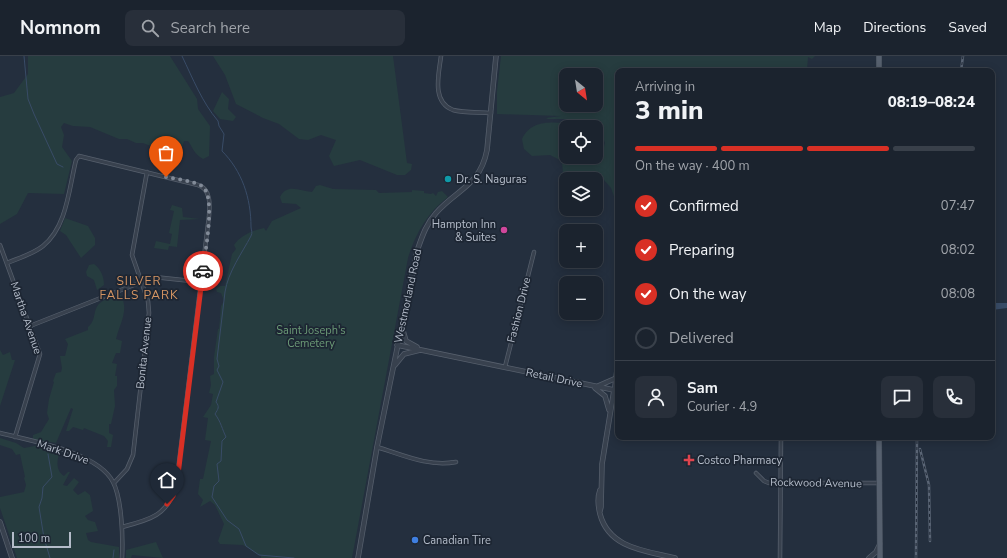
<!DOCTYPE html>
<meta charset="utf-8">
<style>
:root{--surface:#1b232e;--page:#282f3a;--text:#f1f3f6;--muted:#a0a4aa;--line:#39404a;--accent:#d93025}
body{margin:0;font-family:"Nunito Sans",sans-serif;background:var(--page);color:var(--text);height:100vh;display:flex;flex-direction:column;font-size:15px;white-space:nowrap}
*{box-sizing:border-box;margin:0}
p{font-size:13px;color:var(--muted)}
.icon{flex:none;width:22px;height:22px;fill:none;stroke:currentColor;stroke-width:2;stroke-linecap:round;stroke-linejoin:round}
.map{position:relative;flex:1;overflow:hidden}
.side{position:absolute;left:615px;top:12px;width:380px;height:372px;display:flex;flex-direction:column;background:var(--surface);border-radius:8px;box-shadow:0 2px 10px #0003,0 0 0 1px var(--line)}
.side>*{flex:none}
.needle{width:26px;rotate:150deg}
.fabs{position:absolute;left:559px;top:12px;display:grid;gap:8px}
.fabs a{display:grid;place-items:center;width:44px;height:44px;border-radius:8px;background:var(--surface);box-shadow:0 2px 10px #0003,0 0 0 1px var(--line);font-size:20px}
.scale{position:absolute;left:12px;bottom:10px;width:59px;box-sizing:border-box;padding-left:4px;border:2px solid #b4bcc9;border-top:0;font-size:11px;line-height:14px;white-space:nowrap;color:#b4bcc9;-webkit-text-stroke:3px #1d2633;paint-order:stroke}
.pin{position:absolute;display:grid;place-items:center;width:34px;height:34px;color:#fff;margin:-41px -17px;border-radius:50% 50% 50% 0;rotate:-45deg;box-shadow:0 0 4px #0007}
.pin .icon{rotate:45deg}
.courier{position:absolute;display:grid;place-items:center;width:40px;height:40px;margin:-20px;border:3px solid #d93025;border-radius:50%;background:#fff;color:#222;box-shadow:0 1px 5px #0007}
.headline em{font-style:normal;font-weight:800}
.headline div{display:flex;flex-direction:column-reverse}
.headline{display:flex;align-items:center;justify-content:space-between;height:68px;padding:0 20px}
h1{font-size:26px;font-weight:800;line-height:30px}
.bar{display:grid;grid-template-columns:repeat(4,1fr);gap:6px 4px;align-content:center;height:48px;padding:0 20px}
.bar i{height:5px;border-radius:3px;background:var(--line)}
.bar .selected{background:var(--accent)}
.bar p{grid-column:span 4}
.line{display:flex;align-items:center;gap:10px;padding:0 20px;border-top:1px solid var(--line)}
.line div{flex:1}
.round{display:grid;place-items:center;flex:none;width:42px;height:42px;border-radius:8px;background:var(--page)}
ol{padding:0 20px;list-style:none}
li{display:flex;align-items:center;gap:12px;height:44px}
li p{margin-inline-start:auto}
li .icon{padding:4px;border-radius:50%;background:var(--accent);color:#fff;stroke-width:4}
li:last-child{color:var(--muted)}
li i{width:22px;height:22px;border:2px solid var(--line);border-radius:50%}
header{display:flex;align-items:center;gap:24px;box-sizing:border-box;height:56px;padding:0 20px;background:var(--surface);border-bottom:1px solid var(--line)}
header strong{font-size:19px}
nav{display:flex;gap:22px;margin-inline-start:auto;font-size:14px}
.search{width:280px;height:36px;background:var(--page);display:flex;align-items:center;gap:10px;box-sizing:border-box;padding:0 14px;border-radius:8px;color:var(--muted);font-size:15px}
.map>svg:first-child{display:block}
</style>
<header>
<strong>Nomnom</strong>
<div class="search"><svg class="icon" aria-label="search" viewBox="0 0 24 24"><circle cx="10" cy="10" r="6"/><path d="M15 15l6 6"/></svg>Search here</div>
<nav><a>Map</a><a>Directions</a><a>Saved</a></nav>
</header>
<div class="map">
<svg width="1007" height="502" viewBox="0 0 1007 502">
<rect width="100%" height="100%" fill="#242f3e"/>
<path fill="#263c3f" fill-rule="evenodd" d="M28,0h142l27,43 1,10 12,17 -1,30 -6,3c-9,-5 -10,-11 -15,-18h-4l-2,7 -11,1 -5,3 -23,-9h-7l-9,-4h-8l-29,-12 -17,-1 -9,-3 -3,4 3,8 -2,12 10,14 -8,33 -36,-1 -11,21 -17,10v-127l14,-4 14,-19z
M213,0h180l14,107 5,1 -1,6 -6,5h-8l-37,-15 -26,6 -5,-10 7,-16 -15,-5 -13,5 -9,-1 -20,-15 -16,-6 -27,-14 -11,-29z
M501,0h314l-3,3 -4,-2 -1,14h-189v131h-2l-5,-14 -7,-8 -8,7v-8h-30v10l-6,-7 3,-8 -1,-13 -12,-6 -18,1 -8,-7 -2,-10c10,-22 35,-16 56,-15l1,3h-13v30h30v-4h6l3,-10 -4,-11 -8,-10 -9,-3h-36l-2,-1 15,-2 -64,-2v-23zM566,19h30v30h-30z
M222,36l7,7 -1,10 8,8 -3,4 -13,-2 -7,-8z
M320,129l13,4 43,1 3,3 33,-1v-2l12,1v2l7,1 2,-1 3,3 2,-4 4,-1 6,6c-20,15 -33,37 -40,61l-56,300h-91v-2l-18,-11 -23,-1 -2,-3 6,-17 -9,-19 -5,-4 -10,6 3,-7 -5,-6 2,-15h3l8,-38 -6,-1 3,-22 -5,-1 8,-12 2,-11 -4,-1 2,-8 -1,-9 4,-2v-17l4,-28h1l2,-23 3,-5 -3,-8 -4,-1 -1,-3 4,-3h5l7,-32 4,-5 -2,-4c6,-9 19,-15 30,-17l2,3 6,-10 29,-13 -5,-4 -14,-1 -2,-6c7,-14 20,-6 32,-5l4,-6z
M172,149l10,3 1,9 17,2 -20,1 -3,27 -8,-1 -1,4 -14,-2 2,-7 14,3 2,-10 -3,-1 5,-22 -4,-1z
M65,162l23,8 7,12v7l-14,13 -15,-23 -6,-4z
M94,208c7,5 10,13 10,21l-7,5 -3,-10 -7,-4 -1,-4 3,-7z
M121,239c8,16 -1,28 -5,44l6,2 -2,12h-4l-4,10 5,1 -2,12h2v10l-3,4 1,16 -4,18h-2v9l4,2 -2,12h-4l1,-6 -4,-5 -20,-8 -1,2 -10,-3 -4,4h-3l7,-22 -2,-1 -15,35 -23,-4v-4l8,-3 8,-13 -2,-6 2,-14 5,-17 -1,-1 3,-8 5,-1 1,-4 -2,-12h5l3,-12 -3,-5 23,-9v-3c9,-7 4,-17 12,-24 5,-4 14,-6 21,-8z
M0,294l3,5 7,-3 2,8h3l-15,46z
M0,382l16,5 8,5 16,-3 20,6c-3,9 -5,19 4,25l4,-4h2l-7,13 4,1 7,-8 5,4 -6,8 5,5 7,-4 5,4 3,16 -8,5 3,4 7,2 3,9 -12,2 2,7 3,2 28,5v11h-102l-17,-50v-11l24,-5 2,-7 -2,-7 1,-1 -5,-23 -4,1 -4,-6 -12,-4z
M156,486l7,16 -31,-3 -1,3h-5v-8z"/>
<path fill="#394c67" d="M992,247h15v5l-15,2z"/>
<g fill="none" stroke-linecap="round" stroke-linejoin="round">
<path stroke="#394c67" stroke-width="1" d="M24,0l4,43 6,15 23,50 6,3
M182,0c11,23 20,46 36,65l1,5 5,8 -2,17c20,20 29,47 29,76 0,3 2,5 0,9 -9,17 -23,36 -26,56l-8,67 2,7 -2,4 6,12 -7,20c4,5 2,7 -1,12 6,8 7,15 11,23l-4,4 -1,20 -4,3 2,17 -5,5 -2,11 15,23 12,9 7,17 13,9 35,3
M48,398l4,23 -9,10 -1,11 -3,9 5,31 6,20
M113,502l1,-8"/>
<g stroke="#565f6c" stroke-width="4.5">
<path id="minor" d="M441,0c-2,17 -10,46 12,54 11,3 26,2 38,3
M0,189l40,109 -25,83
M7,207c12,-5 26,-9 36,-17 24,-19 26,-58 33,-86l3,-4 119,29c13,4 12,20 11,31l-33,271c-9,29 -27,33 -54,40
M30,270l124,-49 47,5
M505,311l29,-115
M614,334l4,-33
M614,334l4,-7
M0,377c31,8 98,19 113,49 9,17 10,56 9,76
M377,391c26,8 51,20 79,15
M756,417l8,8 5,2h111
M114,427l13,-14 6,-14 16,-142 -1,-12 -16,-46 15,-83
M780,502l1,-121"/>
</g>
<g stroke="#565f6c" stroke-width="5.5">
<path id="tertiary" d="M402,271l4,14 11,6
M397,289l217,45 -12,74 -1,43 -1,4
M395,309l9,-11 16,-4
M598,330l16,-7
M595,332l10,8 4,14
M600,434c-3,8 -2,16 0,24 9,35 47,37 75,44
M0,466l12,36
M358,502l19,-111 40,-196c5,-14 9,-27 19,-38 21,-24 44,-27 51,-63l9,-94
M869,502l7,-6 4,-8"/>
</g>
<g stroke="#414a57" stroke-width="6">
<path id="primary" d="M879,0v15
M879,381l1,121"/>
</g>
<use href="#minor" stroke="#38414e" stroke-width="3"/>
<use href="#tertiary" stroke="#38414e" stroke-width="4"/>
<use href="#primary" stroke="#56606e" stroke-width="5"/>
<g stroke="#5a6575" stroke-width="2.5">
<path id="rail" d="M961,15l2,-15
M920,393l9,36 1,56
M916,502l1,-121"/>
</g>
<use href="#rail" stroke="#1d2633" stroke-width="1" stroke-dasharray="3" stroke-linecap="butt"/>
</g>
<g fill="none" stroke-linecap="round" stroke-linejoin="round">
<path stroke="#828b98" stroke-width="4" stroke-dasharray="0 7.2" d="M166,121c11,2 27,4 36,9 15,10 2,70 1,85"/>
<path stroke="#d93025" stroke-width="5" d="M167,448l6,-8 4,-13 26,-212"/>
</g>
<circle fill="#0f9aa8" stroke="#1d2633" stroke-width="1.5" cx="448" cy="123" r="4"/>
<circle fill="#d1479c" stroke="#1d2633" stroke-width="1.5" cx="504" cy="174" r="4"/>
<path fill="#e0444e" stroke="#1d2633" stroke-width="1.5" d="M687 398h4v4h4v4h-4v4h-4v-4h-4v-4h4z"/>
<circle fill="#3f7fe0" stroke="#1d2633" stroke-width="1.5" cx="415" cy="484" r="4"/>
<g text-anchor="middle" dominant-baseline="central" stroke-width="3.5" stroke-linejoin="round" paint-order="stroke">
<g font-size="11" fill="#b4bcc9" stroke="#1d2633" text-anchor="start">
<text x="456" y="123">Dr. S. Naguras</text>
<text x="496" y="168" text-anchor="end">Hampton Inn<tspan x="496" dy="13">&amp; Suites</tspan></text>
<text x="697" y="404">Costco Pharmacy</text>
<text x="423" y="484">Canadian Tire</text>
</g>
<g font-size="11" fill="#b4bcc9" stroke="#1d2633">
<text transform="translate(408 240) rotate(-78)">Westmorland Road</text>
<text transform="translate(519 254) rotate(-76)">Fashion Drive</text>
<text transform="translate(26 262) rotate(71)">Martha Avenue</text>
<text transform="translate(144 297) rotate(-84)">Bonita Avenue</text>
<text transform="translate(554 322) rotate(12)">Retail Drive</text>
<text transform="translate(63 396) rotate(19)">Mark Drive</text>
<text transform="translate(816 427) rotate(1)">Rockwood Avenue</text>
</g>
<g font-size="11" fill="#6b9a76" stroke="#1d2633">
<text x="311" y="274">Saint Joseph's<tspan x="311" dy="13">Cemetery</tspan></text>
</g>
<g font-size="12" letter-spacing="1" fill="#d59563" stroke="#1d2633">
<text x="139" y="225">SILVER<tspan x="139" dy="14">FALLS PARK</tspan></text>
</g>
</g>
</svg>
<div class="fabs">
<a><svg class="needle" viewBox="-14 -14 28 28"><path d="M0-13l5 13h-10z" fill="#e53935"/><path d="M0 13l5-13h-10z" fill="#a0a4aa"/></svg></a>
<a><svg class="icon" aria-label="locate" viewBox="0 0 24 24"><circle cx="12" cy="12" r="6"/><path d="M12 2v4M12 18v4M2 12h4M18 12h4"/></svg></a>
<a><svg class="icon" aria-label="layers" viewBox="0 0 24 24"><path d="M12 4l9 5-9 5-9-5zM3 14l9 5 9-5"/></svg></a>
<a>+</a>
<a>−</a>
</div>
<div class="scale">100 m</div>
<div class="pin" style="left:166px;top:121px;background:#ea580c"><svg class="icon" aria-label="bag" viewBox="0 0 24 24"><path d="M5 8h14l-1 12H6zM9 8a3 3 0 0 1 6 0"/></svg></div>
<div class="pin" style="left:167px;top:448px;background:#1f2937"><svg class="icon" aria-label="home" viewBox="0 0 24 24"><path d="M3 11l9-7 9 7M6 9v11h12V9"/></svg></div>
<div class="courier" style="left:203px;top:215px"><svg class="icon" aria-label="car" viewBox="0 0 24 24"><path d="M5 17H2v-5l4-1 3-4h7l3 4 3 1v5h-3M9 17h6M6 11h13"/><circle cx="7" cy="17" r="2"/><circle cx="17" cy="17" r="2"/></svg></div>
<section class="side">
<div class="headline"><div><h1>3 min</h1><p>Arriving in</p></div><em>08:19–08:24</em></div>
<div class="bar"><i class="selected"></i><i class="selected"></i><i class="selected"></i><i></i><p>On the way · 400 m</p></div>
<ol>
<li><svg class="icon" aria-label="check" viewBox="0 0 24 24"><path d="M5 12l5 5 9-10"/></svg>Confirmed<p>07:47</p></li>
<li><svg class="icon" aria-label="check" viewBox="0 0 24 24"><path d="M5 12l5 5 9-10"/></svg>Preparing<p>08:02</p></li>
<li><svg class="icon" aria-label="check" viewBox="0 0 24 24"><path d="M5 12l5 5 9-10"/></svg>On the way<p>08:08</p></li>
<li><i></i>Delivered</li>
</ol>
<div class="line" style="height:72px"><a class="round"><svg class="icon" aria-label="person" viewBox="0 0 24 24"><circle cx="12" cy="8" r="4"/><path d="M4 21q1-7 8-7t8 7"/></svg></a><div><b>Sam</b><p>Courier · 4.9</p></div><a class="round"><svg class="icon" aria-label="chat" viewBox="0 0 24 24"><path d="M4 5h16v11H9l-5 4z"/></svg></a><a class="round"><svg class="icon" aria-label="phone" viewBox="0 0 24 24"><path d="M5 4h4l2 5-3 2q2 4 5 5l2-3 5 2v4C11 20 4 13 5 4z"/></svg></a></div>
</section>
</div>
